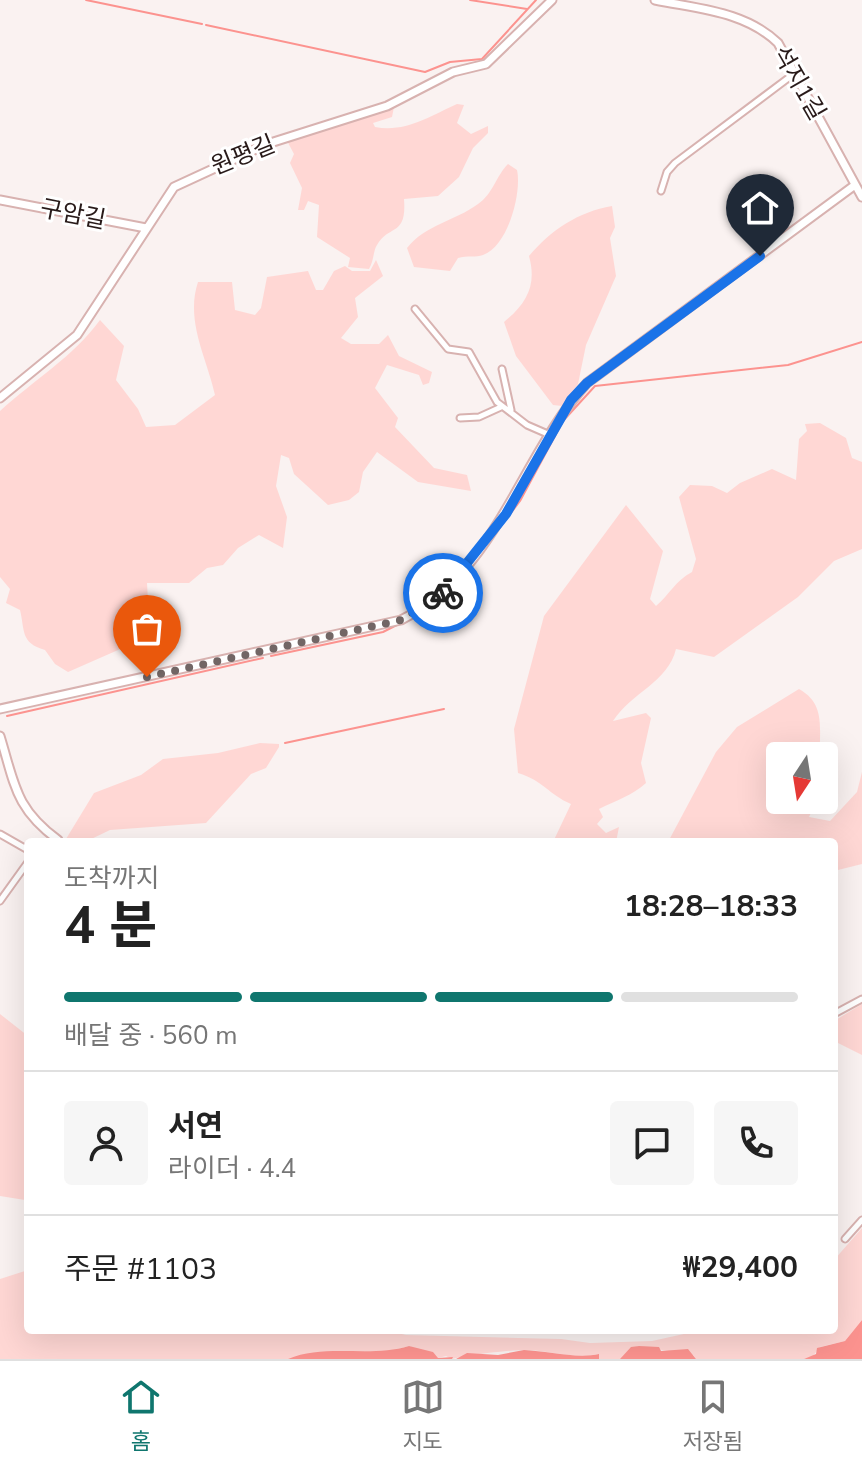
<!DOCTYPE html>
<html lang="ko">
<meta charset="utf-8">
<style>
:root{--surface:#fff;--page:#f6f6f6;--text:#222;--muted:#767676;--line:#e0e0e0;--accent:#0f766e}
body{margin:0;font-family:"Nunito Sans","Noto Sans KR",sans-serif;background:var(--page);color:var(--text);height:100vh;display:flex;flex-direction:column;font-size:30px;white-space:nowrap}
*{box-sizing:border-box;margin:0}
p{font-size:26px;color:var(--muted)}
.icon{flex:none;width:44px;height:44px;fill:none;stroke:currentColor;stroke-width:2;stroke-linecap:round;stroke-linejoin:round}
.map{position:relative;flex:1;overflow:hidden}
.drawer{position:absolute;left:24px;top:838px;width:814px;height:496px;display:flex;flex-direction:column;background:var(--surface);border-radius:8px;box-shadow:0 8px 32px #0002}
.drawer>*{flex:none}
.needle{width:52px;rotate:192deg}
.fabs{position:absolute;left:766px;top:742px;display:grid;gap:16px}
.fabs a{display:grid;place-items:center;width:72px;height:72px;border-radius:8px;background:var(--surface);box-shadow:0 8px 32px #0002;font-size:40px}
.pin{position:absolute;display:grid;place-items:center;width:68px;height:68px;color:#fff;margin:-82px -34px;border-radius:50% 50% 50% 0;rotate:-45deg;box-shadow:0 0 8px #0007}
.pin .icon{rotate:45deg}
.courier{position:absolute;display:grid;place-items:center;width:80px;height:80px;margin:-40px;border:6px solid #1a73e8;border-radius:50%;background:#fff;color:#222;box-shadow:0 2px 10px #0007}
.headline em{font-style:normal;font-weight:700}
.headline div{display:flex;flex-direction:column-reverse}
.headline{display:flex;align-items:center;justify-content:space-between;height:136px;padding:0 40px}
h1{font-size:52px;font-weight:700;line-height:60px}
.bar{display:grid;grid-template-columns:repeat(4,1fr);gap:12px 8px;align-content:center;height:96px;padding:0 40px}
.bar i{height:10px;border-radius:6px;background:var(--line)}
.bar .on{background:var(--accent)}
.bar p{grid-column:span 4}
.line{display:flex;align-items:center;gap:20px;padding:0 40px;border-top:2px solid var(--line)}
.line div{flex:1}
.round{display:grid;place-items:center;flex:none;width:84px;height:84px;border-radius:8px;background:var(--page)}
.tabs{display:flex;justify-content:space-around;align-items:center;height:112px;border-top:2px solid var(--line);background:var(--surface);font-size:22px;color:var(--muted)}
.tabs a{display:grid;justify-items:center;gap:4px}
.tabs .on{color:var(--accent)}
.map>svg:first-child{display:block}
</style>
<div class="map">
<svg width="862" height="1359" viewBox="0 0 862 1359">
<rect width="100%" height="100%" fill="#faf2f1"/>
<path fill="#ffd7d4" d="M457,104l7,1 -7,18 14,11 17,-8v7l-15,15 -14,29 -21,19 -34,3c3,38 -15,25 -27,46 -4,6 -3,16 -8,24l-21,-2 2,-9 -33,-21 2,-32 -11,-4 -4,9h-6l4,-22 -12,-25 4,-9 -8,-15 108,-32 -2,10 -19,6 2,4c30,6 55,-11 82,-23z
M508,164l9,6c5,23 -9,76 -34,85 -7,3 -16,0 -25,3l-8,13 -36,-4 -7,-19c18,-23 48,-27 71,-44 15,-10 18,-28 30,-40z
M612,206l3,21 -5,11 6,38 -30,69 -8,39 -16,22 -9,-1 -37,-49 -12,-34c23,-19 33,-37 25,-66 22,-26 49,-44 83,-50z
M376,260l7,16 -28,22 3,19 -17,21 10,6h28l9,-9 11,21 33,16 -3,11 -6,2 -4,-10 -32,-10 -12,23 23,30 -3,9 39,41 33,7 4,16 -53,-9 -41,-30 -14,20 -4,20 -10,8 -21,5 -34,-31 -5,-16 -8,-3 -5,31 11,31 -4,31 -24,-13 -21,13 -15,17 -16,3 -18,15h-42l3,53 -82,36 -13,-8 -10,-14c-25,-7 -20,-20 -25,-40l-14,-7 4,-14 -10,-12v-166c34,-31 73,-54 100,-91l24,26 -8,34 22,29 8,18 29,-2 40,-30c-8,-37 -30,-74 -17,-113h34l3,28 20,5 6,-7 6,-31 41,-6 8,19h7l11,-19 11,-5 7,5h18z
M820,423l26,15 6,20 10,4v87l-28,12 -36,36 -84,60 -38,-8c-8,33 -45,44 -63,72l33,-8 5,5 -10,45 5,20c-13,12 -31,18 -47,26l4,8 -6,7 9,9 13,-6 -3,15h-63l18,-38c-23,-10 -27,-23 -53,-31l-4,-44 30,-113 82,-111 37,46 -13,48 6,7c14,-12 19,-25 36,-34l4,-13 -17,-62 11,-12 22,1 15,7 13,-10 32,-14 24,11 3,-41 8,-8 -2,-7z
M799,689c27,15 20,39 21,67h-40v44h37l-8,17 21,4 27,-29 5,-20v92l-28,7v-29h-166l48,-90 21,-25z
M260,743l19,1v3l-13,21 -15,6 -45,49 -96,7 -25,12 -19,-3 28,-46 47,-18 22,-16 55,-6z
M862,1004v51l-28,-14v-20z
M0,1014l28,22v163l-3,1 -25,-4z
M862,1228v92l-17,21 -25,6 -7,9 -9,3h-108l-3,-4 -55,-9 -18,13h-21l-1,-5c-19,5 -46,-2 -67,-4 -15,-1 -64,5 -79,9l-6,-3 -8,2 -29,-12 -21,6 -36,-1 -64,8h-288v-80l28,-9v60h358l20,5 155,4 29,4 62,-2 50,-11h132v-70z"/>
<path fill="#fc938f" d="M862,1320v39h-58l12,-5 1,-6 28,-7z
M409,1346l24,6 5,6 15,-1 -1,2h-164c37,-16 83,-1 121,-13z
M639,1346l20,1 2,4 27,-2 8,10h-76l11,-12z
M524,1350c23,1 53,9 75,4v5h-143l11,-6 31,2z"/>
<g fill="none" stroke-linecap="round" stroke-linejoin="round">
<path stroke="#fc938f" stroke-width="2" d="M86,0l116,24
M470,0l57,9
M206,25l219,47 25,-10 32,-3 54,-59
M444,601l76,-100 43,-80 32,-35 193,-21 74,-23
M271,656l112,-24 55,-28
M7,716l256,-58
M285,743l159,-34"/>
<g stroke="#d8b2b0" stroke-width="9">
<path id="street" d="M661,191l6,-19 8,-9 120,-90
M415,309l33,40 21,3 28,50 30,23 23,10
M502,369l9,41
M460,418l19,-1 22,-10
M0,834l28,16
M0,901l28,-39
M834,1014l28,-15
M845,1239l17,-19"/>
</g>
<g stroke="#d8b2b0" stroke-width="11">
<path id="secondary" d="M655,0c43,9 90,11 123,43l84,154
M0,200l146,28
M0,398l77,-63 97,-148 93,-43 120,-38 66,-34 33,-8 66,-64
M0,709l401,-89c96,-48 119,-163 186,-237l268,-198
M0,736c15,49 15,72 58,104"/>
</g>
<use href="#street" stroke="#fff" stroke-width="5"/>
<use href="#secondary" stroke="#fff" stroke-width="7"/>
</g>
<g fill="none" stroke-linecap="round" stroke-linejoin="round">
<path stroke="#726665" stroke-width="8" stroke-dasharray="0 14.4" d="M147,677l254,-57 42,-27"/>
<path stroke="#1a73e8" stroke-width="10" d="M443,593l63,-79 65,-114 16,-17 173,-127"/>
</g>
<g text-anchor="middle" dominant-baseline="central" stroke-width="6" stroke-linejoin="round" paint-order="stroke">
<g font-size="24" fill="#281a19" stroke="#fff">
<text transform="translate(799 83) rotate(60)">석지1길</text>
<text transform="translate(243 155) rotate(-22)">원평길</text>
<text transform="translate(73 214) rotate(11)">구암길</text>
</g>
</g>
</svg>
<div class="fabs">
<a><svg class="needle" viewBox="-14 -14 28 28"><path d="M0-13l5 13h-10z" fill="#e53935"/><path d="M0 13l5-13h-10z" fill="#767676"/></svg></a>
</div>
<div class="pin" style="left:147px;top:677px;background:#ea580c"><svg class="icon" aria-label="bag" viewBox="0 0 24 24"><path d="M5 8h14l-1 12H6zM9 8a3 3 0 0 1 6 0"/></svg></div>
<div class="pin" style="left:760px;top:256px;background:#1f2937"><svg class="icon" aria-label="home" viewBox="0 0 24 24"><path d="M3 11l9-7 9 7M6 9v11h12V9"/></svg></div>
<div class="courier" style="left:443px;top:593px"><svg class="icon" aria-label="bike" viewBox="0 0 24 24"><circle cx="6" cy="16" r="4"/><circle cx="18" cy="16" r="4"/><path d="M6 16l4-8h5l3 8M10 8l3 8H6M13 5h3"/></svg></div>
<section class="drawer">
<div class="headline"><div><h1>4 분</h1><p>도착까지</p></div><em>18:28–18:33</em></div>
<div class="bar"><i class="on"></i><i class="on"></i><i class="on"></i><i></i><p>배달 중 · 560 m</p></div>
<div class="line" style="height:144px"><a class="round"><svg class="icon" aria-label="person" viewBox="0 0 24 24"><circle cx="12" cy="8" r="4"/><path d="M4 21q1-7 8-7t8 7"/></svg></a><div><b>서연</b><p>라이더 · 4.4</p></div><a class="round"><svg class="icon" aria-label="chat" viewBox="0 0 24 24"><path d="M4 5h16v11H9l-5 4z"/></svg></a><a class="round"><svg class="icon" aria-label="phone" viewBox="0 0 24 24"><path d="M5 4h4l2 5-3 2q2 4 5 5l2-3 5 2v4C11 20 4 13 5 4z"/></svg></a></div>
<div class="line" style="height:104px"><div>주문 #1103</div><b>₩29,400</b></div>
</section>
</div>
<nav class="tabs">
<a class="on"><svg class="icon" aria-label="home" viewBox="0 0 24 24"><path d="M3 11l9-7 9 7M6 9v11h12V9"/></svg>홈</a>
<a><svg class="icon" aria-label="map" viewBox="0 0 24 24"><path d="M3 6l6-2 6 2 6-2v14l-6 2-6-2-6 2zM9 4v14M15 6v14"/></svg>지도</a>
<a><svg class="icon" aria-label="saved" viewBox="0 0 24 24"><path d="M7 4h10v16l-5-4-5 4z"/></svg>저장됨</a>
</nav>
